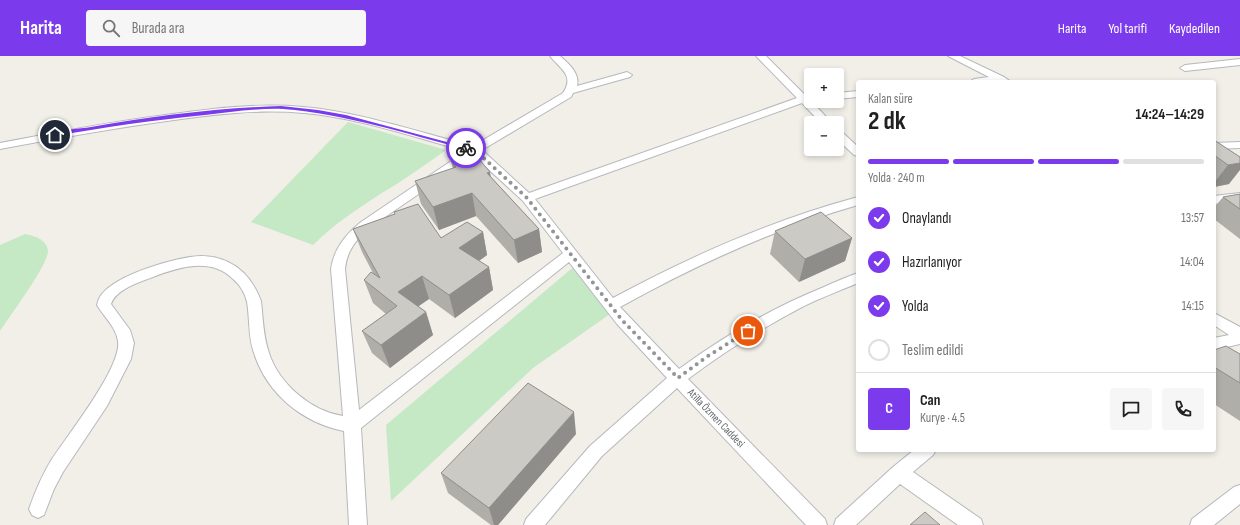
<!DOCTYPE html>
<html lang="tr">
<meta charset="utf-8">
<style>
:root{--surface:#fff;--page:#f6f6f6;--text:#222;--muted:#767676;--line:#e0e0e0;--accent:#7c3aed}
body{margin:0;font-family:"Sofia Sans Condensed",sans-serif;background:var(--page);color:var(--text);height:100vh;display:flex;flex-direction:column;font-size:15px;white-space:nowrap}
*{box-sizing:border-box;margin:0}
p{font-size:13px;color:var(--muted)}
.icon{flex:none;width:22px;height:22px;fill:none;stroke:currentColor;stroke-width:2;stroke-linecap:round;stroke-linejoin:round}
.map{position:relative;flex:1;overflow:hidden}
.drawer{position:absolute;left:856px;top:24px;width:360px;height:372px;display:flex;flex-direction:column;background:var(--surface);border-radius:4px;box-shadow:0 2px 6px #0003}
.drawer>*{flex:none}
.controls{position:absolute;left:804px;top:12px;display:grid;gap:8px}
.controls a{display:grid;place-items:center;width:40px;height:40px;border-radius:4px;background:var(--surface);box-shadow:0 2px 6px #0003;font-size:20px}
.pin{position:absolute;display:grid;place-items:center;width:34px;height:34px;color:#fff;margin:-17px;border:2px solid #fff;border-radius:50%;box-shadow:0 1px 4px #0007}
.courier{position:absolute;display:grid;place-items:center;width:40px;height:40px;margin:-20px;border:3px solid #7c3aed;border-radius:50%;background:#fff;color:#222;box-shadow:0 1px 5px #0007}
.head em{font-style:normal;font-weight:700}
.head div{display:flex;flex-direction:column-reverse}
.head{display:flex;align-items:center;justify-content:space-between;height:68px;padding:0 12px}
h1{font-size:26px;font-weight:700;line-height:30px}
.bar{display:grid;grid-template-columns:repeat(4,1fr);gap:6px 4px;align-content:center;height:48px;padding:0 12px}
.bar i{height:5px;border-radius:3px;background:var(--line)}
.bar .active{background:var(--accent)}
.bar p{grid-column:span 4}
.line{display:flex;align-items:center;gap:10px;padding:0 12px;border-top:1px solid var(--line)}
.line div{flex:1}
.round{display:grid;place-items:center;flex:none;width:42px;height:42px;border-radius:4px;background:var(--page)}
ol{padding:0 12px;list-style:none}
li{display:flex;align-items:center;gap:12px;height:44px}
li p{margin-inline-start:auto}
li .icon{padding:4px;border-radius:50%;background:var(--accent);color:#fff;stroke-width:4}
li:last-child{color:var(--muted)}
li i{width:22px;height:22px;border:2px solid var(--line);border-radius:50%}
header{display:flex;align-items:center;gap:24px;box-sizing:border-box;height:56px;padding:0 20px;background:var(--accent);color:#fff}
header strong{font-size:19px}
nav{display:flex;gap:22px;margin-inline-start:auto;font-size:14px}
.search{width:280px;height:36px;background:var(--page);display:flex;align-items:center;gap:10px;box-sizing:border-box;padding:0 14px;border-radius:4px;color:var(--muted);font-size:15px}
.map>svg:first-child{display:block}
</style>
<header>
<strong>Harita</strong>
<div class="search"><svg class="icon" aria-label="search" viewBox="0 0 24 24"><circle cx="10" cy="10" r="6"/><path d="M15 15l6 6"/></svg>Burada ara</div>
<nav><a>Harita</a><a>Yol tarifi</a><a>Kaydedilen</a></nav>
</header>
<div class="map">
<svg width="1240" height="469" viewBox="0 0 1240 469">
<rect width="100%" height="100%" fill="#f1efe8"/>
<path fill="#c5e8c5" d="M348,66l98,28c-21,15 -42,30 -64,43 -25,16 -48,31 -69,52l-62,-23z
M25,178c9,2 22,5 23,17 0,14 -39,66 -48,80v-86z
M577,208l33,50 -77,54 -142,133 -5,-76z"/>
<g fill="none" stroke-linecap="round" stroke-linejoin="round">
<g stroke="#b5b8bc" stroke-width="2">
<path id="street" d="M550,0h10c9,8 20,17 17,30l50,-14 5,3 -2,2 -57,16 -2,4 -89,53 47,43 268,-95 -41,-42h10l40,40h5v5h4l-3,1 20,21h-11l-19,-20 -267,96 78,99c78,-42 159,-78 245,-101v8c-84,24 -162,60 -238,102l59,62c45,-33 93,-61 145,-82 11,-5 22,-10 34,-14v10c-19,8 -38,15 -56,24 -40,21 -78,45 -114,72l137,140 2,6h-21l-129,-137 -75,68 -57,69h-21l2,-6 64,-73 77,-68 -50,-54 -48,-62 -208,166 6,97h-18l-5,-94c-41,-8 -77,-37 -90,-78 -6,-16 -4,-34 -7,-51 -2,-9 -7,-17 -14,-23 -22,-22 -54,-12 -80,-2 -13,5 -37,12 -42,27l19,26 4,13 -3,16 -24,47 -44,66 -9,17 -10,26 -6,3 -6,-3 -3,-6c6,-17 13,-34 23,-50 15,-23 70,-92 66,-118 -2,-14 -14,-24 -21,-36 1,-4 2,-8 5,-11 16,-20 74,-37 99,-38 9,0 19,2 27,6 17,8 27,23 33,39 2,17 2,35 8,52 10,31 42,58 74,63l-12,-147c3,-20 14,-34 30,-47l105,-71c-53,-14 -107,-33 -162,-38 -44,-4 -88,1 -130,7 -59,8 -116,18 -174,29v-6c58,-11 115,-22 173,-29 43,-6 86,-11 130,-7 57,5 115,25 170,39l90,-53c12,-18 -3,-24 -13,-37zM474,100l49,45 40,52 -204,157 -14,-141c2,-19 11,-29 24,-41z
M948,0h12l44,21 7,5h-42l5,-3 15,-2z
M1240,3v6l-55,6 -5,-3 5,-3z
M858,35v6l-21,2v-6z
M837,74l4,1 17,16v9l-4,-1 -17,-16z
M1240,86v6l-26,1v-6z
M1240,137v8l-26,3v-8z
M1214,257l26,14v17l-26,6v-12l15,-3 -15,-10z
M914,394h22l-3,5 -20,17 68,47 2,6h-25l-58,-41 -44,41h-22l2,-6 57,-52z
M1240,429v19l-26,21h-24l2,-6 42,-32z"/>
</g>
<use href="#street" fill="#fff" fill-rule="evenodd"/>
</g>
<path fill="#afaea9" d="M1214,84l26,17 -11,27 -15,3z
M451,105l40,16 48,52 3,23 -24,11 -42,-47 -37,14 -18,-26 -6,-23 38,-12z
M1240,138v45l-26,-20v-11l9,-11z
M394,156l47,26 42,-6 4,23 -8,6 10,6 4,23 -38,28 -26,-19 -11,7 8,6 7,23 -43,33 -18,-15 -10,-22 24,-17 -13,-11 -9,-23 9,-7 -11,-21 -9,-23 42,-15z
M775,175l77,7 -7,23 -46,21 -29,-28z
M1214,294l26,4v67l-26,-17z
M576,378l-78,91h-7l-43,-32 -7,-20z"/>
<path fill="#8f8d8a" d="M1240,107v7l-11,14 -15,3v-4l14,-18z
M490,116l4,23 -7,-22z
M472,137l4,23 -37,14 -6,-23z
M539,173l3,23 -24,11 -4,-23z
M483,176l4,23 -22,16 -6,-23z
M852,182l-7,23 -46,21 6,-23z
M489,211l4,23 -38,28 -6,-23z
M422,220l7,23 -23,16 -8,-23z
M426,256l7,23 -43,33 -9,-23z
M574,356l2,22 -78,91h-4l-5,-17z"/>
<path fill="#cccac5" stroke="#8f8d8a" d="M1214,84l26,17v6l-12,2 -14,-10z
M474,97l16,19 -3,1 52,56 -25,11 -42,-47 -39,14 -18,-26 41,-14 -5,-6z
M1240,138v15l-17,-12z
M418,148l23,34 26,-16 16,10 -24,16 30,19 -40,28 -27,-19 -24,16 28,20 -45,33 -19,-14 35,-25 -33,-26 7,-8 9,6 -27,-49 42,-15 -1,-2z
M821,156l31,26 -47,21 -30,-28z
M1226,290l14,8v29l-26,-16v-17z
M528,327l46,29 -85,96 -48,-35z
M925,456l15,13h-30z"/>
<path fill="#7c3aed" d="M281,50l37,4 28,5 123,33 -3,1c-60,-15 -120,-35 -183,-40 -26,-1 -53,3 -78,6 -51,5 -100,12 -150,21l-3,-1c10,-6 27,-6 39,-8 62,-11 127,-19 190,-21z"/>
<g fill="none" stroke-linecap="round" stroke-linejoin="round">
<path stroke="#929495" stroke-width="4" stroke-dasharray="0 7.2" d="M466,92l9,2 52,48 95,122 56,58 30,-22 40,-25"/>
</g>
<g text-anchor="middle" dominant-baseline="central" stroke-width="3.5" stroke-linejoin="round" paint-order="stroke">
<g font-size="11" fill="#5f6368" stroke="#fff">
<text transform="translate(716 362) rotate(46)">Atilla Özmen Caddesi</text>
</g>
</g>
</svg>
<div class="controls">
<a>+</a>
<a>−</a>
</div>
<div class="pin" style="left:748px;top:275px;background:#ea580c"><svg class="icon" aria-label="bag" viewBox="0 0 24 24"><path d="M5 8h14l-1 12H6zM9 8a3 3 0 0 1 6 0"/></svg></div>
<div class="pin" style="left:55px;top:79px;background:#1f2937"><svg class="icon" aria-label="home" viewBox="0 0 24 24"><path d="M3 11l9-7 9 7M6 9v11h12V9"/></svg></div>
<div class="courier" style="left:466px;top:92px"><svg class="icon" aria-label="bike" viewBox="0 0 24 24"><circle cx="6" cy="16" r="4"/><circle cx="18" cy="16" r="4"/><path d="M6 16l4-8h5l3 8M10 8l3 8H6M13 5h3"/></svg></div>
<section class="drawer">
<div class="head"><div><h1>2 dk</h1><p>Kalan süre</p></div><em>14:24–14:29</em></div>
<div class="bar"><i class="active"></i><i class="active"></i><i class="active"></i><i></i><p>Yolda · 240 m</p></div>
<ol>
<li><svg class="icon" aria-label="check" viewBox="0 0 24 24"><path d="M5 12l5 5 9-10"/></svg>Onaylandı<p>13:57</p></li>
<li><svg class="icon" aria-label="check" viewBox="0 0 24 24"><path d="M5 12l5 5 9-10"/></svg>Hazırlanıyor<p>14:04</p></li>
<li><svg class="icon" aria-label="check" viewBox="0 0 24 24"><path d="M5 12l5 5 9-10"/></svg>Yolda<p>14:15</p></li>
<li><i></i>Teslim edildi</li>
</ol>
<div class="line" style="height:72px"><b class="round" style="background:var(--accent);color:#fff">C</b><div><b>Can</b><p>Kurye · 4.5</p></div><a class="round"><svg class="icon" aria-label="chat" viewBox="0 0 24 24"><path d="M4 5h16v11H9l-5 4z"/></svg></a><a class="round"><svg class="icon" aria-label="phone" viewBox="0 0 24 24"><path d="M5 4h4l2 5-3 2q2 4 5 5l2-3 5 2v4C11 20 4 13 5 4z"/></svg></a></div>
</section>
</div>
